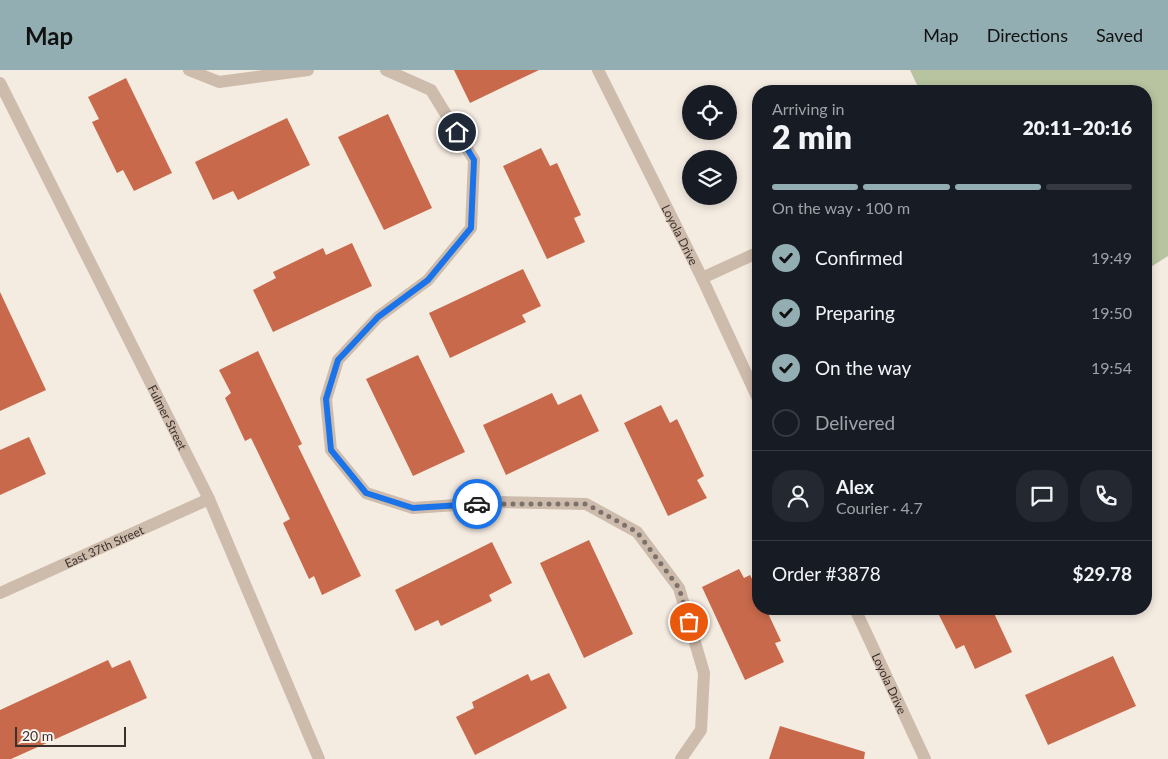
<!DOCTYPE html>
<meta charset="utf-8">
<style>
:root{--surface:#171b24;--page:#242831;--text:#f1f3f6;--muted:#9ea1a6;--line:#363941;--accent:#92aeb2}
body{margin:0;font-family:Lato,sans-serif;background:var(--page);color:var(--text);height:100vh;display:flex;flex-direction:column;font-size:19px;white-space:nowrap}
*{box-sizing:border-box;margin:0}
p{font-size:16px;color:var(--muted)}
.icon{flex:none;width:28px;height:28px;fill:none;stroke:currentColor;stroke-width:2;stroke-linecap:round;stroke-linejoin:round}
.map{position:relative;flex:1;overflow:hidden}
.panel{position:absolute;left:752px;top:15px;width:400px;height:530px;display:flex;flex-direction:column;background:var(--surface);border-radius:20px;box-shadow:0 2px 8px #0003}
.panel>*{flex:none}
.fabs{position:absolute;left:682px;top:15px;display:grid;gap:10px}
.fabs a{display:grid;place-items:center;width:55px;height:55px;border-radius:50%;background:var(--surface);box-shadow:0 2px 8px #0003;font-size:25px}
.scale{position:absolute;left:15px;bottom:12px;width:111px;box-sizing:border-box;padding-left:5px;border:2px solid #3b302b;border-top:0;font-size:14px;line-height:18px;white-space:nowrap;color:#3b302b;-webkit-text-stroke:4px #fbf5ee;paint-order:stroke}
.pin{position:absolute;display:grid;place-items:center;width:42px;height:42px;color:#fff;margin:-21px;border:2px solid #fff;border-radius:50%;box-shadow:0 1px 5px #0007}
.courier{position:absolute;display:grid;place-items:center;width:50px;height:50px;margin:-25px;border:4px solid #1a73e8;border-radius:50%;background:#fff;color:#222;box-shadow:0 1px 6px #0007}
.overview em{font-style:normal;font-weight:800}
.overview div{display:flex;flex-direction:column-reverse}
.overview{display:flex;align-items:center;justify-content:space-between;height:85px;padding:0 20px}
h1{font-size:32px;font-weight:800;line-height:38px}
.bar{display:grid;grid-template-columns:repeat(4,1fr);gap:8px 5px;align-content:center;height:60px;padding:0 20px}
.bar i{height:6px;border-radius:4px;background:var(--line)}
.bar .current{background:var(--accent)}
.bar p{grid-column:span 4}
.line{display:flex;align-items:center;gap:12px;padding:0 20px;border-top:1px solid var(--line)}
.line div{flex:1}
.round{display:grid;place-items:center;flex:none;width:52px;height:52px;border-radius:20px;background:var(--page)}
ol{padding:0 20px;list-style:none}
li{display:flex;align-items:center;gap:15px;height:55px}
li p{margin-inline-start:auto}
li .icon{padding:5px;border-radius:50%;background:var(--accent);color:#111;stroke-width:4}
li:last-child{color:var(--muted)}
li i{width:28px;height:28px;border:2px solid var(--line);border-radius:50%}
header{display:flex;align-items:center;gap:30px;box-sizing:border-box;height:70px;padding:0 25px;background:var(--accent);color:#111}
header strong{font-size:24px}
nav{display:flex;gap:28px;margin-inline-start:auto;font-size:18px}
.map>svg:first-child{display:block}
</style>
<header>
<strong>Map</strong>
<nav><a>Map</a><a>Directions</a><a>Saved</a></nav>
</header>
<div class="map">
<svg width="1168" height="689" viewBox="0 0 1168 689">
<rect width="100%" height="100%" fill="#f4ebe1"/>
<path fill="#b8c4a0" d="M910,0h258v186l-22,14v-179h-226z"/>
<path fill="#c8694b" d="M454,0h85l-69,33z
M126,8l46,95 -38,18 -11,-21 -6,3 -25,-51 7,-3 -11,-22z
M388,44l44,94 -48,22 -46,-93z
M287,48l23,47 -72,35 -5,-9 -20,9 -18,-38z
M541,78l9,18 7,-3 24,52 -7,3 11,24 -38,17 -44,-93z
M352,173l20,43 -99,46 -20,-42 23,-12 -3,-6 50,-24 3,7z
M523,199l18,37 -19,9 4,7 -76,36 -21,-45z
M0,222l46,98 -46,21z
M258,281l44,93 -4,2 63,130 -39,19 -8,-19 -5,3 -26,-56 7,-4 -39,-81 -6,3 -20,-43 6,-5 -12,-23z
M418,285l47,97 -52,24 -47,-97z
M552,323l6,12 23,-11 18,37 -93,44 -23,-50z
M661,335l9,18 7,-4 27,57 -7,4 10,18 -39,18 -44,-93z
M29,367l17,37 -46,21v-45z
M589,470l44,94 -49,24 -44,-95z
M492,472l20,41 -23,12 3,6 -51,25 -3,-6 -23,11 -20,-41z
M739,499l5,9 6,-3 9,18v16h7l15,32 -6,2 9,19 -39,18 -43,-93z
M936,539h56l20,43 -37,17 -11,-24 -8,4z
M1113,586l23,50 -88,39 -23,-50z
M108,590l4,8 18,-8 17,38 -136,61h-11v-49z
M549,603l18,35 -92,47 -19,-38 18,-9 -2,-6 56,-28 3,7z
M780,656l85,26 -1,7h-95z"/>
<g fill="none" stroke-linecap="round" stroke-linejoin="round">
<g stroke="#cdbbac" stroke-width="12">
<path d="M189,0l30,12 89,-12"/>
<path d="M386,0l45,20 43,70 -3,68 -43,52 -50,37 -40,43 -12,39 5,51 35,43 47,15 86,-6 87,2 51,28 42,56 25,85 -3,57 -20,29"/>
<path id="s1" d="M598,0l104,208 57,123"/>
<path id="s2" d="M0,13l209,416 110,260"/>
<path d="M702,208l57,-26"/>
<path id="s3" d="M0,523l209,-94"/>
<path id="s4" d="M855,539l70,150"/>
</g>
</g>
<g fill="none" stroke-linecap="round" stroke-linejoin="round">
<path stroke="#7c716b" stroke-width="5" stroke-dasharray="0 9" d="M477,434h109l51,28 42,56 10,34"/>
<path stroke="#1a73e8" stroke-width="6" d="M457,62l17,28 -3,68 -43,52 -50,37 -40,43 -12,39 5,51 35,43 47,15 64,-4"/>
</g>
<g text-anchor="middle" dominant-baseline="central" stroke-width="4" stroke-linejoin="round" paint-order="stroke">
<g font-size="12" fill="#3b302b" stroke="#fbf5ee">
<text stroke="none"><textPath href="#s1" startOffset="184">Loyola Drive</textPath></text>
<text stroke="none"><textPath href="#s2" startOffset="374">Fulmer Street</textPath></text>
<text stroke="none"><textPath href="#s3" startOffset="114">East 37th Street</textPath></text>
<text stroke="none"><textPath href="#s4" startOffset="82">Loyola Drive</textPath></text>
</g>
</g>
</svg>
<div class="fabs">
<a><svg class="icon" aria-label="locate" viewBox="0 0 24 24"><circle cx="12" cy="12" r="6"/><path d="M12 2v4M12 18v4M2 12h4M18 12h4"/></svg></a>
<a><svg class="icon" aria-label="layers" viewBox="0 0 24 24"><path d="M12 4l9 5-9 5-9-5zM3 14l9 5 9-5"/></svg></a>
</div>
<div class="scale">20 m</div>
<div class="pin" style="left:689px;top:552px;background:#ea580c"><svg class="icon" aria-label="bag" viewBox="0 0 24 24"><path d="M5 8h14l-1 12H6zM9 8a3 3 0 0 1 6 0"/></svg></div>
<div class="pin" style="left:457px;top:62px;background:#1f2937"><svg class="icon" aria-label="home" viewBox="0 0 24 24"><path d="M3 11l9-7 9 7M6 9v11h12V9"/></svg></div>
<div class="courier" style="left:477px;top:434px"><svg class="icon" aria-label="car" viewBox="0 0 24 24"><path d="M5 17H2v-5l4-1 3-4h7l3 4 3 1v5h-3M9 17h6M6 11h13"/><circle cx="7" cy="17" r="2"/><circle cx="17" cy="17" r="2"/></svg></div>
<section class="panel">
<div class="overview"><div><h1>2 min</h1><p>Arriving in</p></div><em>20:11–20:16</em></div>
<div class="bar"><i class="current"></i><i class="current"></i><i class="current"></i><i></i><p>On the way · 100 m</p></div>
<ol>
<li><svg class="icon" aria-label="check" viewBox="0 0 24 24"><path d="M5 12l5 5 9-10"/></svg>Confirmed<p>19:49</p></li>
<li><svg class="icon" aria-label="check" viewBox="0 0 24 24"><path d="M5 12l5 5 9-10"/></svg>Preparing<p>19:50</p></li>
<li><svg class="icon" aria-label="check" viewBox="0 0 24 24"><path d="M5 12l5 5 9-10"/></svg>On the way<p>19:54</p></li>
<li><i></i>Delivered</li>
</ol>
<div class="line" style="height:90px"><a class="round"><svg class="icon" aria-label="person" viewBox="0 0 24 24"><circle cx="12" cy="8" r="4"/><path d="M4 21q1-7 8-7t8 7"/></svg></a><div><b>Alex</b><p>Courier · 4.7</p></div><a class="round"><svg class="icon" aria-label="chat" viewBox="0 0 24 24"><path d="M4 5h16v11H9l-5 4z"/></svg></a><a class="round"><svg class="icon" aria-label="phone" viewBox="0 0 24 24"><path d="M5 4h4l2 5-3 2q2 4 5 5l2-3 5 2v4C11 20 4 13 5 4z"/></svg></a></div>
<div class="line" style="height:65px"><div>Order #3878</div><b>$29.78</b></div>
</section>
</div>
